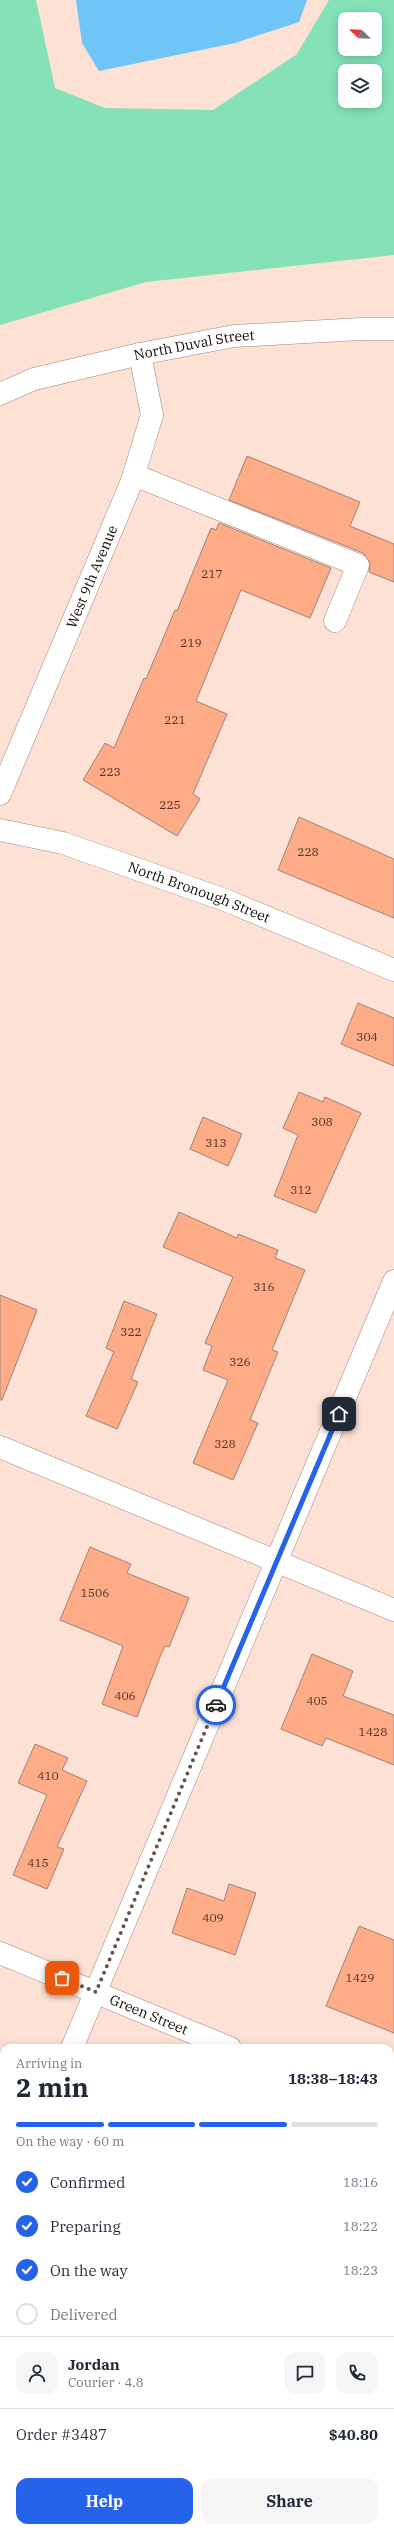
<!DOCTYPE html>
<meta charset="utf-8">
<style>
:root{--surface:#fff;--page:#f6f6f7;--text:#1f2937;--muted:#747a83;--line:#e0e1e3;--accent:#2563eb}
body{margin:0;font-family:"IBM Plex Serif",serif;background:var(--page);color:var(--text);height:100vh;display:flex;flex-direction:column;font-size:15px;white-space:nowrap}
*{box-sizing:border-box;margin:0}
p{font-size:13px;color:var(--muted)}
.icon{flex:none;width:22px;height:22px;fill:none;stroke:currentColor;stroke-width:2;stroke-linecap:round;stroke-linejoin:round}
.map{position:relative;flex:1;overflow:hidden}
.side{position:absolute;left:0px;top:2044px;width:394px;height:488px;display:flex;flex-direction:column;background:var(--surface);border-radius:12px 12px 0 0;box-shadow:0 2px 10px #0003}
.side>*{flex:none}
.needle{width:26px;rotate:293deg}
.controls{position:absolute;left:338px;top:12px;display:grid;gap:8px}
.controls a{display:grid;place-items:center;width:44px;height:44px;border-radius:8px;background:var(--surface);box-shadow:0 2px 10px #0003;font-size:20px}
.pin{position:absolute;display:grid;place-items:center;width:34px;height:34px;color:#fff;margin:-17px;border-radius:8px;box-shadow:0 2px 6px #0006}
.courier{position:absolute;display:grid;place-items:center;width:40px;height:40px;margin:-20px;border:3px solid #2563eb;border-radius:50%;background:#fff;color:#222;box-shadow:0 1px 5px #0007}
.headline em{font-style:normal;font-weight:700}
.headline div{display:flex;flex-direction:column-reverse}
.headline{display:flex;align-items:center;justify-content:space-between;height:68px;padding:0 16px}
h1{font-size:26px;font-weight:700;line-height:30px}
.bar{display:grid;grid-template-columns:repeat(4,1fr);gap:6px 4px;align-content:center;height:48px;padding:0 16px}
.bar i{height:5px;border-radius:3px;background:var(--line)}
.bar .selected{background:var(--accent)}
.bar p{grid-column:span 4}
.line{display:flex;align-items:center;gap:10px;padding:0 16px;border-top:1px solid var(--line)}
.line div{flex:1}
.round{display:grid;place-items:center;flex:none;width:42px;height:42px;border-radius:12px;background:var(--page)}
ol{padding:0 16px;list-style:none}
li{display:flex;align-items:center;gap:12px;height:44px}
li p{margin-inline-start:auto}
li .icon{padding:4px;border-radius:50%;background:var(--accent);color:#fff;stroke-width:4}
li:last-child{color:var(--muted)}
li i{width:22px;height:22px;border:2px solid var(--line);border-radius:50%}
.button{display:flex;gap:8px;margin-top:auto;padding:8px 16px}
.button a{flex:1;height:46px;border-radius:12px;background:var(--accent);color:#fff;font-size:16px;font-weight:700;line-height:46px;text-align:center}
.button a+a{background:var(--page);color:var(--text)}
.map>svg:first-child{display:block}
</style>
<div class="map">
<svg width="394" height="2532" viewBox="0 0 394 2532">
<rect width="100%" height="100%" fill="#fde1d5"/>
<path fill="#84e2b6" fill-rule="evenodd" d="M0,0h36l19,88 50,20 108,2 84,-56 32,-54h65v255l-248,27 -146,43zM345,19h30v30h-30zM345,71h30v30h-30z"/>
<path fill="#6ec5f6" d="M76,0h231l-8,22 -64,21 -136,28 -17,-28z"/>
<path fill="#feab87" stroke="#9e8479" d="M247,456l113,46 -10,24 44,18v38l-25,-10 1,-9 -7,-10 -134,-53z
M219,523l112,45 -21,50 -69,-28 -45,111 31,13 -34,80 7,5 -23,37 -94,-56 22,-37 9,5 30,-70 2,1 29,-69 2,1 34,-83 5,2z
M299,817l95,42v59l-116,-48z
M358,1003l36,15v48l-53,-22z
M299,1092l24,10 2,-5 36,16 -45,100 -42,-17 24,-61 -15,-7z
M203,1117l39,17 -14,32 -38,-17z
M179,1212l58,26 1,-4 40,16 -3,8 30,12 -33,80 6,2 -28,68 8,3 -25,57 -40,-17 35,-83 -25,-10 9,-24 -7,-3 28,-66 -70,-30z
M0,1295l37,15 -35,90h-2z
M124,1301l33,13 -26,65 7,3 -21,47 -31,-13 28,-64 -8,-4z
M90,1547l41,17 -4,9 62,25 -20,49 -4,-1 -5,11 -23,60 -35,-13 21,-58 -63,-26z
M312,1654l41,17 -10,25 51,19v50l-68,-27 -4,8 -41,-17z
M35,1744l33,14 -6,12 25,11 -30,66 7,2 -17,40 -34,-14 34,-80 -29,-12z
M229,1884l27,9 -21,62 -63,-22 15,-45 37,13z
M359,1926l35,14v93l-68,-27z"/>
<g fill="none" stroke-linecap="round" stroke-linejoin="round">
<g stroke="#a1877c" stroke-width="23">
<g id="minor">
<path d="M134,475l224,90 -23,56"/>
<path id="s1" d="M0,794l132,-313 20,-66 -12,-61"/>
<path d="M0,1447l394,163"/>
<path id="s2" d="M0,1953l230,95"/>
<path d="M72,2048l322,-767"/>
<path d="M390,2114l4,2"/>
<path d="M0,2222l4,-10"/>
<path d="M0,2469l4,2"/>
<path d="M142,2528l10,4"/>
</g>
</g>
<g stroke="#a1877c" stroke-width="23">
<g id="major">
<path id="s3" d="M0,394l34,-15 106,-25 94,-18 127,-7h33"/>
<path id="s4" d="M0,830l63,13 162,57 169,70"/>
</g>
</g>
<use href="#minor" stroke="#fff" stroke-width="22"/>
<use href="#major" stroke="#fff" stroke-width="22"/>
</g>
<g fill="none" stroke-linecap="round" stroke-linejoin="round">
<path stroke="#65554f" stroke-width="4" stroke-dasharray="0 7.2" d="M62,1978l34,14 120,-287"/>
<path stroke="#2563eb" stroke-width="5" d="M216,1705l123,-291"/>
</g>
<g text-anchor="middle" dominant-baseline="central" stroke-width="3" stroke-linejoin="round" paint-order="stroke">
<g font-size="12" fill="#4e3227">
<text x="212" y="573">217</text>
<text x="191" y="642">219</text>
<text x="175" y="719">221</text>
<text x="110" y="771">223</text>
<text x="170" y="804">225</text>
<text x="308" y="851">228</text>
<text x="367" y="1036">304</text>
<text x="322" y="1121">308</text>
<text x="216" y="1142">313</text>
<text x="301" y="1189">312</text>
<text x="264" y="1286">316</text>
<text x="131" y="1331">322</text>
<text x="240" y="1361">326</text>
<text x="225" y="1443">328</text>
<text x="95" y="1592">1506</text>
<text x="125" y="1695">406</text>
<text x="317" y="1700">405</text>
<text x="373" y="1731">1428</text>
<text x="48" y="1775">410</text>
<text x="38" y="1862">415</text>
<text x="213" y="1917">409</text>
<text x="360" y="1977">1429</text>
</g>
<g font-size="14" fill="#130a07" stroke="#fef2ed">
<text stroke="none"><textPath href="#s3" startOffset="201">North Duval Street</textPath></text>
<text stroke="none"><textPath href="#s1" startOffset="236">West 9th Avenue</textPath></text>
<text stroke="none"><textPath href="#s4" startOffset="209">North Bronough Street</textPath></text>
<text stroke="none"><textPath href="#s2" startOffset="161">Green Street</textPath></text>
</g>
</g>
</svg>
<div class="controls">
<a><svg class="needle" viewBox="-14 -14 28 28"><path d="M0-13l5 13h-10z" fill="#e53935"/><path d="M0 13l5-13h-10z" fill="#747a83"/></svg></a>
<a><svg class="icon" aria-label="layers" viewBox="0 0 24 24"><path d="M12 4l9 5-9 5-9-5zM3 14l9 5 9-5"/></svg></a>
</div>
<div class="pin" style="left:62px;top:1978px;background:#ea580c"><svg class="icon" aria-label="bag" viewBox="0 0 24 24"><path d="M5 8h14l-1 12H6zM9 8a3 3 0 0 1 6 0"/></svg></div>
<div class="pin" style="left:339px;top:1414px;background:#1f2937"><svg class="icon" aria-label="home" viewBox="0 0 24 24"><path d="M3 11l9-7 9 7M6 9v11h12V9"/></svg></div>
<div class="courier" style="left:216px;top:1705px"><svg class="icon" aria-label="car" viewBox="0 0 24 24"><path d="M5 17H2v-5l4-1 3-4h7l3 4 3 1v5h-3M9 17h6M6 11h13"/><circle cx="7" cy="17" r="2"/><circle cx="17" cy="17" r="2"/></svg></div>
<section class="side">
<div class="headline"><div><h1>2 min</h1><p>Arriving in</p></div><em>18:38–18:43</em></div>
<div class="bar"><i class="selected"></i><i class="selected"></i><i class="selected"></i><i></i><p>On the way · 60 m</p></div>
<ol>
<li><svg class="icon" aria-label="check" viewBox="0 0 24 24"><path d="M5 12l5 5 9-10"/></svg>Confirmed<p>18:16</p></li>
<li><svg class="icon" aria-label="check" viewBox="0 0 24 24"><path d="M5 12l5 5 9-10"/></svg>Preparing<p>18:22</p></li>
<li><svg class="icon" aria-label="check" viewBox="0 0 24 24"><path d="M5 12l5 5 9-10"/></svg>On the way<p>18:23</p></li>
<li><i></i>Delivered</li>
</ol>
<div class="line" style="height:72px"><a class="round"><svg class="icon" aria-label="person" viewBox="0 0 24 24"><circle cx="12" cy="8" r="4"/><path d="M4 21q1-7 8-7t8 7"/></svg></a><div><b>Jordan</b><p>Courier · 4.8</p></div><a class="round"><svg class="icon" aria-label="chat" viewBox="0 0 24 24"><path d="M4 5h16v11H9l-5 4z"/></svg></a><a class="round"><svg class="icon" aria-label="phone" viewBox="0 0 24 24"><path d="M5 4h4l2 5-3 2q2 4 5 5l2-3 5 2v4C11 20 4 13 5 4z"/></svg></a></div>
<div class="line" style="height:52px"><div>Order #3487</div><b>$40.80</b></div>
<div class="button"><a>Help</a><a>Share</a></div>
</section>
</div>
